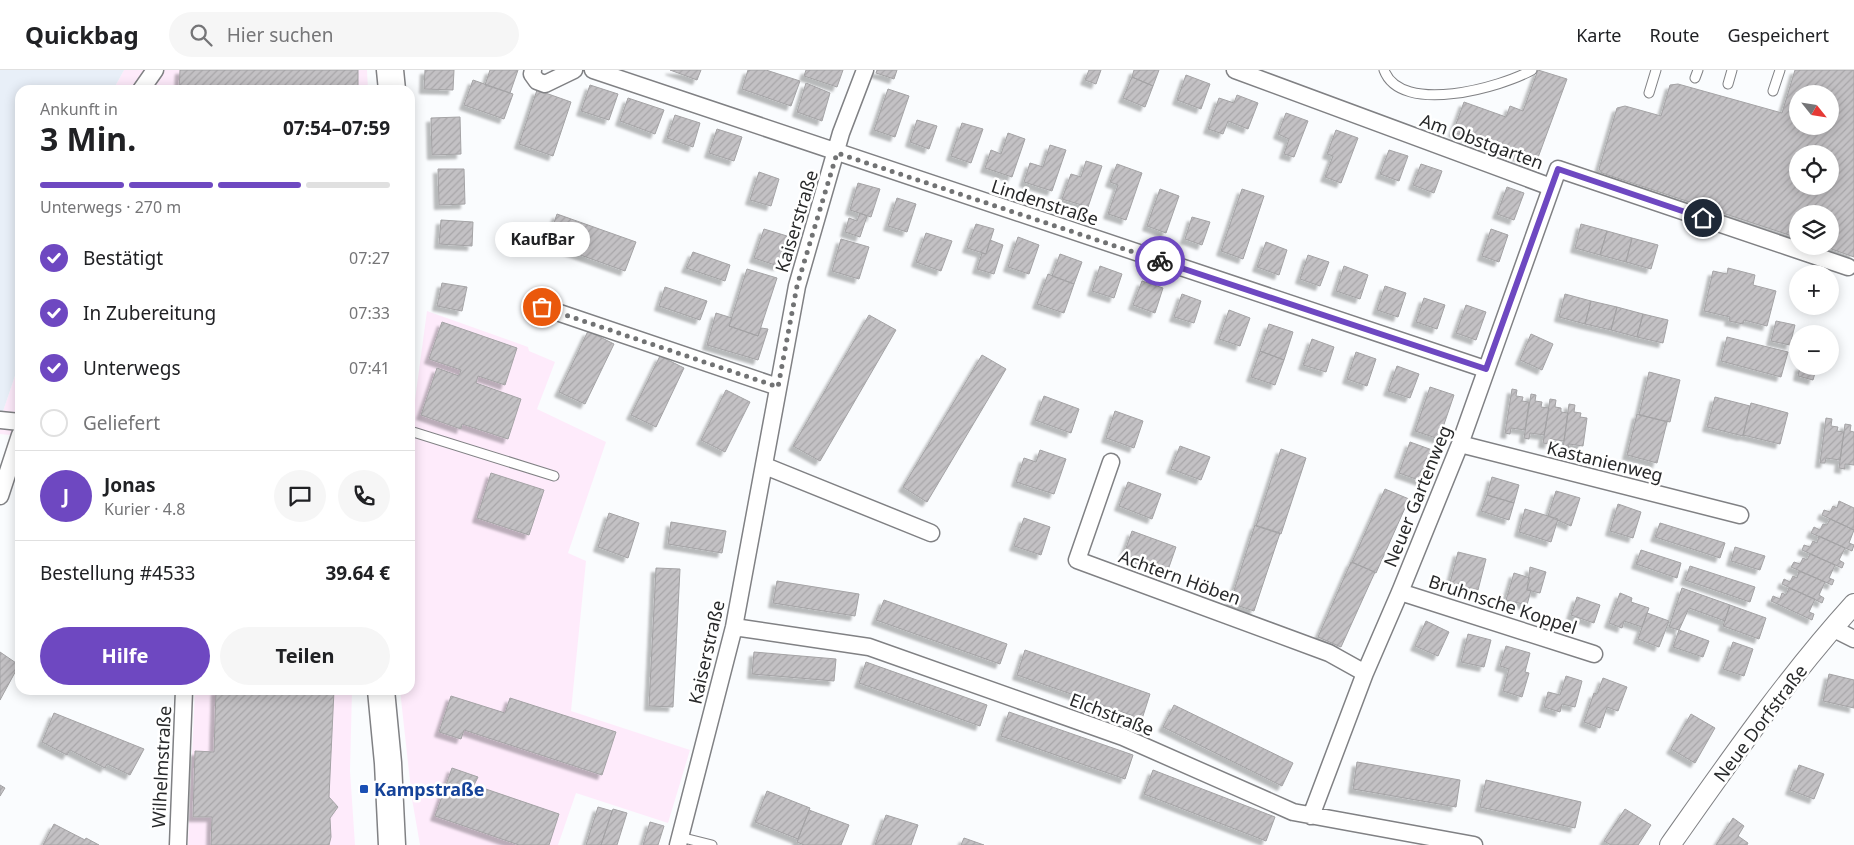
<!DOCTYPE html>
<html lang="de">
<meta charset="utf-8">
<style>
:root{--surface:#fff;--page:#f6f6f6;--text:#202124;--muted:#757577;--line:#e0e0e0;--accent:#6e48c1}
body{margin:0;font-family:"Noto Sans",sans-serif;background:var(--page);color:var(--text);height:100vh;display:flex;flex-direction:column;font-size:19px;white-space:nowrap}
*{box-sizing:border-box;margin:0}
p{font-size:16px;color:var(--muted)}
.icon{flex:none;width:28px;height:28px;fill:none;stroke:currentColor;stroke-width:2;stroke-linecap:round;stroke-linejoin:round}
.map{position:relative;flex:1;overflow:hidden}
.panel{position:absolute;left:15px;top:15px;width:400px;height:610px;display:flex;flex-direction:column;background:var(--surface);border-radius:15px;box-shadow:0 2px 12px #0003}
.panel>*{flex:none}
.needle{width:32px;rotate:120deg}
.fabs{position:absolute;left:1789px;top:15px;display:grid;gap:10px}
.fabs a{display:grid;place-items:center;width:50px;height:50px;border-radius:50%;background:var(--surface);box-shadow:0 2px 12px #0003;font-size:25px}
.pin{position:absolute;display:grid;place-items:center;width:42px;height:42px;color:#fff;margin:-21px;border:2px solid #fff;border-radius:50%;box-shadow:0 1px 5px #0007}
.courier{position:absolute;display:grid;place-items:center;width:50px;height:50px;margin:-25px;border:4px solid #6e48c1;border-radius:50%;background:#fff;color:#222;box-shadow:0 1px 6px #0007}
.bubble{position:absolute;height:35px;border-radius:18px;background:var(--surface);box-shadow:0 2px 12px #0003;font-size:16px;font-weight:700;line-height:35px;text-align:center}
.summary em{font-style:normal;font-weight:700}
.summary div{display:flex;flex-direction:column-reverse}
.summary{display:flex;align-items:center;justify-content:space-between;height:85px;padding:0 25px}
h1{font-size:32px;font-weight:700;line-height:38px}
.bar{display:grid;grid-template-columns:repeat(4,1fr);gap:8px 5px;align-content:center;height:60px;padding:0 25px}
.bar i{height:6px;border-radius:4px;background:var(--line)}
.bar .active{background:var(--accent)}
.bar p{grid-column:span 4}
.line{display:flex;align-items:center;gap:12px;padding:0 25px;border-top:1px solid var(--line)}
.line div{flex:1}
.round{display:grid;place-items:center;flex:none;width:52px;height:52px;border-radius:26px;background:var(--page)}
ol{padding:0 25px;list-style:none}
li{display:flex;align-items:center;gap:15px;height:55px}
li p{margin-inline-start:auto}
li .icon{padding:5px;border-radius:50%;background:var(--accent);color:#fff;stroke-width:4}
li:last-child{color:var(--muted)}
li i{width:28px;height:28px;border:2px solid var(--line);border-radius:50%}
.cta{display:flex;gap:10px;margin-top:auto;padding:10px 25px}
.cta a{flex:1;height:58px;border-radius:30px;background:var(--accent);color:#fff;font-size:20px;font-weight:700;line-height:58px;text-align:center}
.cta a+a{background:var(--page);color:var(--text)}
header{display:flex;align-items:center;gap:30px;box-sizing:border-box;height:70px;padding:0 25px;background:var(--surface);border-bottom:1px solid var(--line)}
header strong{font-size:24px}
nav{display:flex;gap:28px;margin-inline-start:auto;font-size:18px}
.search{width:350px;height:45px;background:var(--page);display:flex;align-items:center;gap:12px;box-sizing:border-box;padding:0 18px;border-radius:28px;color:var(--muted);font-size:19px}
.map>svg:first-child{display:block}
</style>
<header>
<strong>Quickbag</strong>
<div class="search"><svg class="icon" aria-label="search" viewBox="0 0 24 24"><circle cx="10" cy="10" r="6"/><path d="M15 15l6 6"/></svg>Hier suchen</div>
<nav><a>Karte</a><a>Route</a><a>Gespeichert</a></nav>
</header>
<div class="map">
<svg width="1854" height="775" viewBox="0 0 1854 775">
<defs>
<pattern id="building-hatch" width="6" height="6" patternUnits="userSpaceOnUse" patternTransform="scale(1.25)"><rect width="6" height="6" fill="#c3c1c4"/><path d="M-1 1l2-2M0 6l6-6M5 7l2-2" fill="none" stroke="#a8a6a9"/></pattern>
<filter id="shadow"><feDropShadow dx="-4.5" dy="4.5" stdDeviation="1" flood-color="#0004"/></filter>
</defs>
<rect width="100%" height="100%" fill="#fafcfe"/>
<path fill="#feebfb" d="M124,0h243l1,20h-255z
M427,241l101,36 1,4 26,11 -18,47 69,33 -38,111 18,8 -15,150 119,39 -22,73 -92,-30 -18,52h-138l-8,-46 -12,-109h10v-253z
M20,291v75l-20,-2v-14z
M195,620h157l-2,81 5,74h-167z"/>
<path fill="#e8eff8" d="M0,0h124l-11,20h-93v271l-20,59z"/>
<path fill="url(#building-hatch)" stroke="#a4a3a5" fill-rule="evenodd" filter="url(#shadow)" d="M180,0h178v20h-179z
M425,0h29l-1,20 -29,-1z
M490,0h28l-8,23 -25,-8z
M670,0h31l-4,10z
M748,0h18l34,11 -9,25 -49,-17z
M806,0h37l-6,17 -33,-11z
M877,0h20l-3,9 -18,-6z
M1089,0h12l-5,14 -11,-4z
M1134,0h25l-6,16 -21,-9z
M1538,0l29,9 -31,84 -83,-31 11,-30 42,15 4,-11 13,5z
M1795,0h59v187l-31,-11h7v-32h-32v24l-196,-65 -3,-4 18,-61 8,-2 36,10 9,-31 8,-1 104,29zM1798,24h32v32h-32zM1798,84h32v32h-32z
M1186,5l24,9 -9,25 -24,-9z
M1132,7l21,9 -8,21 -22,-9z
M473,10l40,14 -9,25 -40,-14z
M806,13l24,10 -8,28 -25,-9z
M590,15l28,9 -9,26 -28,-9z
M888,19l21,7 -14,41 -21,-7z
M537,20l34,12 -18,54 -34,-12z
M1237,25l21,8 -10,26 -20,-8 -5,13 -15,-5 11,-31 15,5z
M628,28l36,12 -9,24 -35,-13z
M1286,43l22,8 -14,36 -10,-3 5,-15 -11,-5z
M675,45l25,8 -7,24 -26,-9z
M460,47l1,37 -29,1 -1,-37z
M917,50l20,6 -8,23 -19,-7z
M962,53l21,6 -12,34 -20,-7z
M717,59l25,8 -8,24 -25,-8z
M1336,60l22,8 -17,45 -16,-6 8,-21 -6,-2z
M1008,63l17,6 -13,38 -27,-9 6,-18 10,4z
M1050,75l16,5 -14,41 -28,-9 6,-19 13,4z
M1389,80l19,6 -9,25 -19,-7z
M1086,91l16,5 -14,41 -26,-8 9,-25 10,3z
M1117,94l25,9 -16,47 -18,-6 10,-29 -8,-3z
M1421,94l21,7 -8,22 -21,-8z
M438,99h26l1,35 -26,1z
M759,102l20,7 -8,27 -21,-6z
M858,113l22,6 -9,28 -21,-7z
M1507,117l17,6 -10,27 -17,-6z
M1160,119l19,7 -13,37 -19,-7z
M1242,119l22,7 -21,63 -22,-8z
M897,128l19,6 -9,28 -19,-6z
M860,143l7,3 -7,21 -15,-5 4,-14 8,3z
M557,144l79,28 -11,29 -78,-28z
M1192,147l18,5 -8,23 -17,-6z
M441,150l32,2 -1,24 -33,-2z
M976,154l18,5 -8,25 -19,-6z
M1581,154l26,7 -7,24 -25,-7z
M764,159l23,7 -9,30 -24,-8z
M1491,159l17,6 -9,27 -17,-6z
M1607,161l25,7 -6,24 -26,-7z
M926,163l26,8 -11,30 -25,-9z
M1018,167l21,8 -10,29 -21,-7z
M1632,168l26,7 -7,24 -25,-7z
M841,169l28,8 -10,32 -27,-8z
M990,170l13,5 -9,29 -17,-5 5,-16 4,1z
M1266,172l21,8 -8,25 -22,-8z
M693,182l37,13 -5,16 -39,-13z
M1060,184l22,8 -8,22 -22,-8z
M1308,185l21,7 -9,24 -20,-7z
M1100,196l22,8 -8,24 -22,-7z
M1344,196l24,9 -8,24 -24,-8z
M1728,198l27,7 -2,10 23,6 -9,35 -23,-6 -1,4 -14,-3 1,-4 -26,-6 9,-40 14,3z
M747,199l30,9 -19,58 -29,-10z
M1048,204l26,10 -10,29 -27,-9z
M1142,211l21,7 -8,25 -22,-8z
M442,213l25,4 -5,24 -25,-5z
M1385,216l21,7 -8,24 -21,-7z
M665,217l42,14 -7,19 -41,-14z
M1182,224l19,7 -7,22 -20,-6z
M1565,224l26,7 -6,23 -26,-7z
M1424,228l21,7 -8,24 -21,-7z
M1591,231l26,6 -6,23 -26,-6z
M1466,235l20,7 -10,28 -20,-7z
M1617,237l26,7 -6,23 -26,-7z
M1229,240l21,8 -10,28 -21,-7z
M716,243l16,5 -3,8 29,10 3,-8 7,1 -10,31 -51,-15z
M1643,244l25,6 -5,23 -26,-6z
M869,245l27,15 -76,131 -27,-15z
M1776,251l19,4 -5,20 -19,-4z
M442,252l75,26 -12,37 -27,-9 -2,7 45,16 -13,40 -46,-15 -1,5 -40,-14 16,-47 22,8 2,-6 -32,-11z
M1269,254l24,8 -9,28 -24,-9z
M588,261l26,13 -29,60 -26,-12z
M1531,264l22,10 -11,26 -22,-10z
M1727,267l61,15 -7,25 -60,-16z
M1312,269l22,8 -8,25 -23,-7z
M1260,281l24,9 -9,25 -24,-8z
M1356,282l20,7 -9,27 -20,-7z
M982,285l24,14 -79,133 -24,-15z
M660,286l24,12 -28,59 -25,-12z
M1397,296l22,8 -9,24 -22,-7z
M1800,296h17l-4,14 -15,-4z
M1649,302l31,8 -10,42 -31,-7z
M1430,317l24,8 -15,44 -24,-8z
M1512,319l5,1 -1,6 7,1 -1,4 7,1 -4,28 -14,-2 -1,6 -5,-1z
M726,320l24,12 -25,50 -24,-12z
M1531,324l5,1 -1,6 7,1 -1,5 8,1 -5,27 -14,-2 -1,6 -5,-1z
M1044,326l35,13 -8,24 -36,-13z
M1715,327l35,9 -7,30 -36,-9z
M1550,329l6,1 -1,7 6,1v4l7,1 -4,28 -14,-2 -1,5 -6,-1z
M1751,333l37,10 -8,31 -37,-9z
M1569,334l6,1 -1,7 7,1 -1,4 7,1 -4,28 -14,-2 -1,5 -5,-1z
M1115,341l28,10 -9,27 -28,-10z
M1637,344l30,8 -10,41 -30,-8z
M1826,348l6,1 -1,7 7,1 -1,4 7,1 -4,28 -14,-2 -1,5h-5z
M1845,354l6,1 -1,6 4,1v33l-9,-1v5l-6,-1z
M1410,372l25,9 -11,31 -25,-9z
M1180,376l30,11 -9,23 -30,-11z
M1281,379l25,9 -25,76 -25,-8z
M1040,380l26,9 -12,35 -38,-12 8,-24 12,4z
M491,403l53,17 -15,45 -52,-17z
M1492,407l27,8 -5,18 -27,-8z
M1128,412l33,12 -9,25 -33,-13z
M1385,419l24,10 -33,74 -24,-11z
M1556,421l24,7 -9,28 -23,-10z
M1487,425l27,8 -5,17 -28,-9z
M1839,431l15,7v22l-32,-15 2,-5 6,2 3,-6 4,2z
M1618,434l23,8 -8,26 -23,-7z
M1525,439l33,10 -7,23 -32,-10z
M609,443l30,10 -11,35 -30,-11z
M1024,448l26,9 -9,28 -27,-9z
M1830,449l24,11 -5,13 5,2 -2,6 -41,-18 3,-6 6,3 3,-6 4,1z
M671,452l55,9 -4,22 -54,-9z
M1660,453l65,20 -5,15 -65,-21z
M1255,455l25,8 -26,78 -24,-8z
M1132,461l44,16 -8,23 -44,-16z
M1819,466l26,12 -6,12 5,3 -2,5 -40,-18 2,-5 6,2 3,-6 4,2z
M1735,477l30,9 -5,14 -29,-9z
M1641,480l40,13 -4,15 -41,-14z
M1458,482l28,7 -8,31 -28,-7z
M1810,484l25,11 -6,13 5,2 -2,5 -41,-18 3,-5 6,2 3,-6 4,2z
M1351,492l24,10 -34,75 -23,-10z
M1690,496l65,21 -5,15 -65,-22z
M1530,497l16,5 -6,21 -13,-3z
M656,498l24,1 -7,138 -24,-1z
M1799,501l26,11 -6,13 5,3 -2,5 -40,-19 2,-5 6,3 3,-6 4,2z
M1514,503l16,5 -3,12h4l-4,15 -21,-5z
M777,511l82,13 -4,22 -82,-13z
M1682,518l48,17 -5,16 -36,-13 -10,22 -10,-3z
M1789,518l26,11 -6,13 5,2 -2,6 -41,-19 2,-5 7,3 2,-6 4,2z
M1620,523l12,5 -1,4 18,6 -7,19 -18,-6 -2,7 -13,-5z
M1577,527l23,8 -6,18 -23,-8z
M884,530l123,44 -7,20 -124,-44z
M1730,535l36,13 -7,21 -36,-13z
M1647,543l22,8 -10,26 -21,-8z
M1426,551l23,11 -11,24 -23,-10z
M1679,560l30,11 -6,16 -30,-10z
M1468,564l23,6 -7,27 -23,-5z
M1733,572l20,7 -9,27 -21,-7z
M1506,576l24,7 -5,19 4,1 -7,24 -19,-6 6,-22 -9,-3z
M1025,580l125,44 -8,25 -125,-44z
M0,582l19,13 -19,35z
M754,582l82,7 -2,22 -82,-7z
M866,592l121,43 -7,21 -121,-43z
M1829,604l25,6v28l-31,-7z
M1566,606l16,5 -7,26 -13,-3 -2,8 -16,-5 4,-15 12,3z
M1603,608l24,9 -9,24 -11,-4 -7,21 -16,-6 10,-29 3,1z
M216,620h118l-5,107 9,10 -8,11 1,19 -2,8h-118l1,-28h-19l2,-66 19,1z
M451,626l54,17 5,-15 106,34 -14,43 -138,-45 -3,9 -22,-7z
M1174,635l119,58 -11,23 -119,-59z
M1009,642l124,43 -8,24 -124,-43z
M54,643l90,36 -14,26 -23,-11 -2,4 -35,-18 -3,5 -25,-13z
M1691,644l24,14 -20,35 -24,-14z
M1357,692l103,18 -4,27 -103,-18z
M1799,695l25,9 -10,25 -24,-9z
M452,698l26,9 -4,8 85,29 -10,31h-30l-84,-29z
M1153,700l122,47 -9,24 -122,-47z
M1486,710l95,22 -6,26 -95,-21z
M0,715l5,3 -5,8z
M767,721l43,17 -12,31 -43,-17z
M598,737l14,4 -11,34h-15z
M613,739l14,4 -10,32h-16z
M1625,739l26,16 -13,20h-27l-7,-4z
M809,740l40,15 -8,20h-37l-7,-3z
M886,745l32,10 -7,20h-36z
M1733,748l11,8 -6,10 10,7 -1,2h-31z
M650,752l14,4 -6,19h-15z
M54,754l31,16 1,-2 13,7h-56z
M964,768l20,7h-23z"/>
<g fill="none" stroke-linecap="round" stroke-linejoin="round">
<g stroke="#808184" stroke-width="11">
<path id="service" d="M1384,0c17,46 118,17 148,0
M1695,8l3,-8
M1728,14l4,-14
M1773,21l7,-21
M1649,23l7,-23
M410,361l144,45
M680,767l32,8"/>
</g>
<g stroke="#808184" stroke-width="19">
<path id="minor" d="M533,0l-1,4 5,7 8,3 29,-14
M593,0l892,299
M1235,0l316,117
M141,20l14,-20
M542,237l236,80
M0,350l20,2
M1460,374l280,71
M1111,392l-34,98 252,93 36,20
M765,396l166,67
M0,426l20,-61
M1400,522l194,62
M734,557l135,20 254,90 170,75 181,33
M1832,558l22,11
M1311,746l54,-143 35,-81 60,-148 98,-275 290,98
M178,775l6,-155
M678,775l56,-218 63,-341 44,-153 24,-63"/>
</g>
<g stroke="#808184" stroke-width="22">
<path id="tertiary" d="M1670,775c58,-82 116,-166 184,-241"/>
</g>
<g stroke="#808184" stroke-width="29">
<path id="primary" d="M390,0l2,20
M381,620l7,73 4,82"/>
</g>
<use href="#service" stroke="#fff" stroke-width="9"/>
<use href="#minor" stroke="#fff" stroke-width="16"/>
<use href="#tertiary" stroke="#fff" stroke-width="20"/>
<use href="#primary" stroke="#fff" stroke-width="26"/>
</g>
<g fill="none" stroke-linecap="round" stroke-linejoin="round">
<path stroke="#727374" stroke-width="5" stroke-dasharray="0 9" d="M542,237l236,80 19,-101 40,-133 323,108"/>
<path stroke="#6e48c1" stroke-width="6" d="M1160,191l326,108 72,-200 145,49"/>
</g>
<rect fill="#1a4fb4" stroke="#fff" stroke-width="2" x="359" y="714" width="10" height="10" rx="2.5"/>
<g text-anchor="middle" dominant-baseline="central" stroke-width="5" stroke-linejoin="round" paint-order="stroke">
<g font-size="18" fill="#28292a" stroke="#fff">
<text transform="translate(1482 71) rotate(20)">Am Obstgarten</text>
<text transform="translate(1045 132) rotate(18)">Lindenstraße</text>
<text transform="translate(796 151) rotate(-73)">Kaiserstraße</text>
<text transform="translate(1605 391) rotate(14)">Kastanienweg</text>
<text transform="translate(1417 426) rotate(-68)">Neuer Gartenweg</text>
<text transform="translate(1180 507) rotate(20)">Achtern Höben</text>
<text transform="translate(1503 534) rotate(18)">Bruhnsche Koppel</text>
<text transform="translate(706 582) rotate(-77)">Kaiserstraße</text>
<text transform="translate(1112 644) rotate(21)">Elchstraße</text>
<text transform="translate(1760 653) rotate(-53)">Neue Dorfstraße</text>
<text transform="translate(161 697) rotate(-87)">Wilhelmstraße</text>
</g>
<g font-size="18" font-weight="bold" fill="#164399" stroke="#fff" text-anchor="start">
<text x="374" y="719">Kampstraße</text>
</g>
</g>
</svg>
<div class="fabs">
<a><svg class="needle" viewBox="-14 -14 28 28"><path d="M0-13l5 13h-10z" fill="#e53935"/><path d="M0 13l5-13h-10z" fill="#757577"/></svg></a>
<a><svg class="icon" aria-label="locate" viewBox="0 0 24 24"><circle cx="12" cy="12" r="6"/><path d="M12 2v4M12 18v4M2 12h4M18 12h4"/></svg></a>
<a><svg class="icon" aria-label="layers" viewBox="0 0 24 24"><path d="M12 4l9 5-9 5-9-5zM3 14l9 5 9-5"/></svg></a>
<a>+</a>
<a>−</a>
</div>
<div class="pin" style="left:542px;top:237px;background:#ea580c"><svg class="icon" aria-label="bag" viewBox="0 0 24 24"><path d="M5 8h14l-1 12H6zM9 8a3 3 0 0 1 6 0"/></svg></div>
<div class="pin" style="left:1703px;top:148px;background:#1f2937"><svg class="icon" aria-label="home" viewBox="0 0 24 24"><path d="M3 11l9-7 9 7M6 9v11h12V9"/></svg></div>
<div class="courier" style="left:1160px;top:191px"><svg class="icon" aria-label="bike" viewBox="0 0 24 24"><circle cx="6" cy="16" r="4"/><circle cx="18" cy="16" r="4"/><path d="M6 16l4-8h5l3 8M10 8l3 8H6M13 5h3"/></svg></div>
<div class="bubble" style="left:495px;top:152px;width:95px">KaufBar</div>
<section class="panel">
<div class="summary"><div><h1>3 Min.</h1><p>Ankunft in</p></div><em>07:54–07:59</em></div>
<div class="bar"><i class="active"></i><i class="active"></i><i class="active"></i><i></i><p>Unterwegs · 270 m</p></div>
<ol>
<li><svg class="icon" aria-label="check" viewBox="0 0 24 24"><path d="M5 12l5 5 9-10"/></svg>Bestätigt<p>07:27</p></li>
<li><svg class="icon" aria-label="check" viewBox="0 0 24 24"><path d="M5 12l5 5 9-10"/></svg>In Zubereitung<p>07:33</p></li>
<li><svg class="icon" aria-label="check" viewBox="0 0 24 24"><path d="M5 12l5 5 9-10"/></svg>Unterwegs<p>07:41</p></li>
<li><i></i>Geliefert</li>
</ol>
<div class="line" style="height:90px"><b class="round" style="background:var(--accent);color:#fff">J</b><div><b>Jonas</b><p>Kurier · 4.8</p></div><a class="round"><svg class="icon" aria-label="chat" viewBox="0 0 24 24"><path d="M4 5h16v11H9l-5 4z"/></svg></a><a class="round"><svg class="icon" aria-label="phone" viewBox="0 0 24 24"><path d="M5 4h4l2 5-3 2q2 4 5 5l2-3 5 2v4C11 20 4 13 5 4z"/></svg></a></div>
<div class="line" style="height:65px"><div>Bestellung #4533</div><b>39.64 €</b></div>
<div class="cta"><a>Hilfe</a><a>Teilen</a></div>
</section>
</div>
